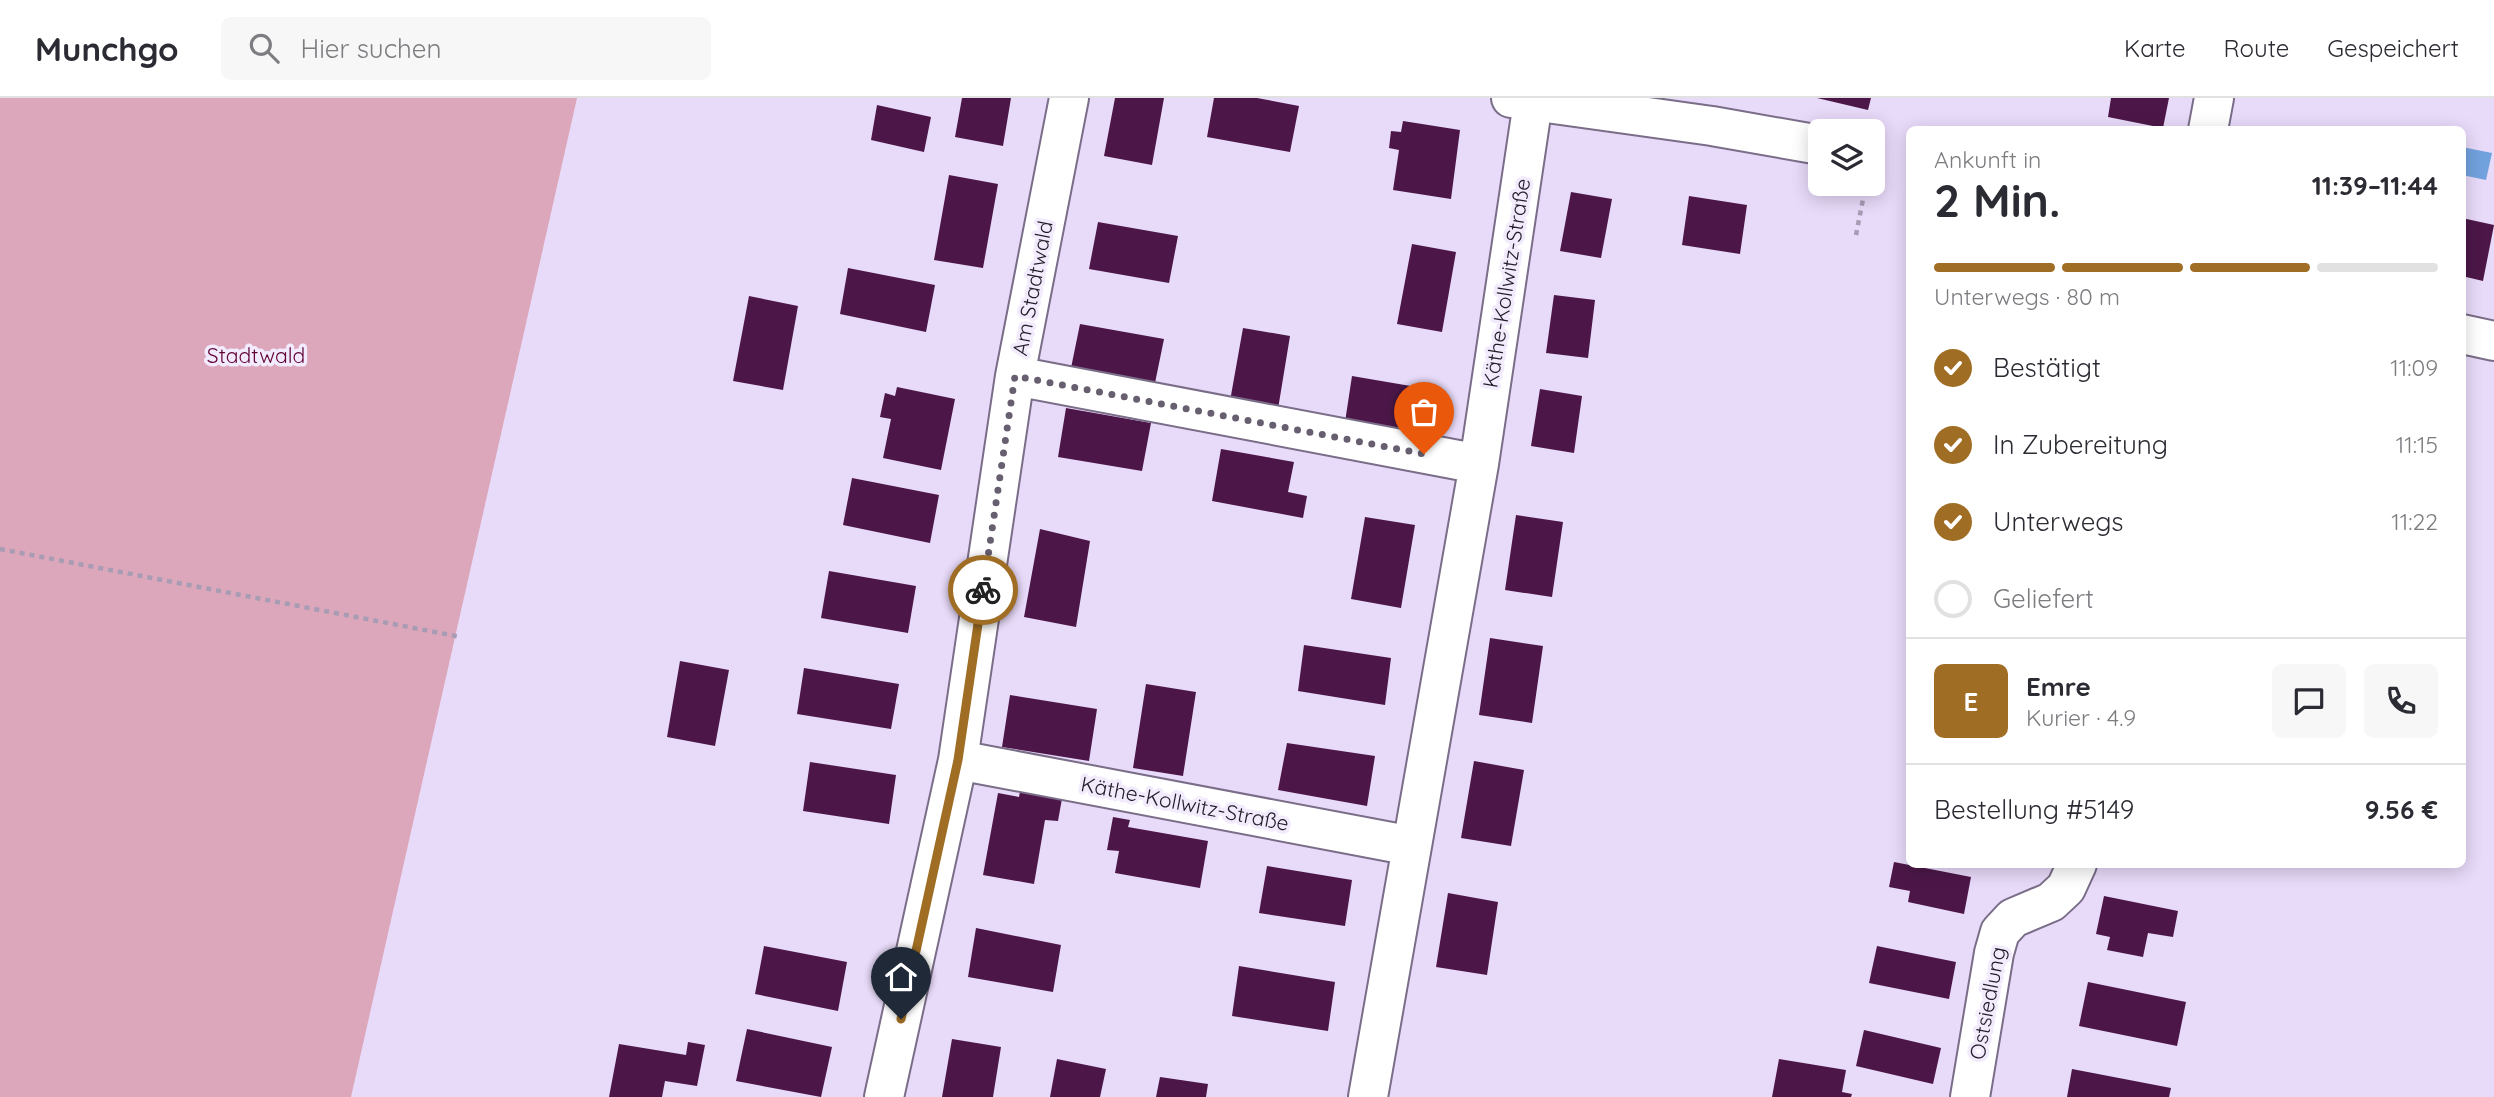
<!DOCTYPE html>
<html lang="de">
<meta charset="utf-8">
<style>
:root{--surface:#fff;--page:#f7f7f7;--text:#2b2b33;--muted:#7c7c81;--line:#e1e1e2;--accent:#9f6d23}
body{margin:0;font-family:Quicksand,sans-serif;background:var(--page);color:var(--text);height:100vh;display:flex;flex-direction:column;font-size:26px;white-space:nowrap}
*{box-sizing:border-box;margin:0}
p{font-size:23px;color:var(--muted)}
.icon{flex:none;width:38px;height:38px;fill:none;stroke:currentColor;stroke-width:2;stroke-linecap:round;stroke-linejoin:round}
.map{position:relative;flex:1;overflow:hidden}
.sheet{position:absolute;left:1906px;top:28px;width:560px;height:742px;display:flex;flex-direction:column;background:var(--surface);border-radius:10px;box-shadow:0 4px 18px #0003}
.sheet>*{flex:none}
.buttons{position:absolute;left:1808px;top:21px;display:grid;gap:14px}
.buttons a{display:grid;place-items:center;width:77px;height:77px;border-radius:10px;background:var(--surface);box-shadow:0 4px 18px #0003;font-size:35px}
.pin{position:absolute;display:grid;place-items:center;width:60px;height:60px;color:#fff;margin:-72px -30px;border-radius:50% 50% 50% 0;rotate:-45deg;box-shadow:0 0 7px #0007}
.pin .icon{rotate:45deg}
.courier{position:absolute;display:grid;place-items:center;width:70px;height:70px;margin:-35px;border:5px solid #9f6d23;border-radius:50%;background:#fff;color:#222;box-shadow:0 2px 9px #0007}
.summary em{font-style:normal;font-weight:800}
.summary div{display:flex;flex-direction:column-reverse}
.summary{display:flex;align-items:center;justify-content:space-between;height:119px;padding:0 28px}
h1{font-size:46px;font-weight:800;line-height:52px}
.bar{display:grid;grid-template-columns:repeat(4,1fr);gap:10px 7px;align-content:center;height:84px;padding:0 28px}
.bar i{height:9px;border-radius:5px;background:var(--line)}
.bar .current{background:var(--accent)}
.bar p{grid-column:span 4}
.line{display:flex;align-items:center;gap:18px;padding:0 28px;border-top:2px solid var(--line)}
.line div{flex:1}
.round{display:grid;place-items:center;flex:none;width:74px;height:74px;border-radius:10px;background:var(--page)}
ol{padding:0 28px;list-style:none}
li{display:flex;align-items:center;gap:21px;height:77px}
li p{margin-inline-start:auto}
li .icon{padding:7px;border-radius:50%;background:var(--accent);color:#fff;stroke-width:4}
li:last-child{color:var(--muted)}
li i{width:38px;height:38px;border:4px solid var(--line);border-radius:50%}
header{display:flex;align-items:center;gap:42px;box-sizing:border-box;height:98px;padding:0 35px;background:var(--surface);border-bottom:2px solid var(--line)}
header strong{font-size:33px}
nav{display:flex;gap:38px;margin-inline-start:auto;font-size:24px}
.search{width:490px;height:63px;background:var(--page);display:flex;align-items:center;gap:18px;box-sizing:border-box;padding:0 24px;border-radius:10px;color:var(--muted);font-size:26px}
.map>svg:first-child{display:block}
</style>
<header>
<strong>Munchgo</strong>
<div class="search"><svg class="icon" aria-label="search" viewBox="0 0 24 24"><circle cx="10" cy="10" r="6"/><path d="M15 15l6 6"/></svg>Hier suchen</div>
<nav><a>Karte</a><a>Route</a><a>Gespeichert</a></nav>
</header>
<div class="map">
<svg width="2494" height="999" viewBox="0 0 2494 999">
<rect width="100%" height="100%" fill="#e8daf9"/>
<path fill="#dca7ba" d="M0,0h577l-226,999h-351z"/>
<path fill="#72a2de" d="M2462,49l30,6 -6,27 -24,-5z"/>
<path fill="#4c1748" d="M962,0h49l-8,48 -48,-9z
M1115,0h49l-12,67 -48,-9z
M1214,0h43l42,8 -9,46 -83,-15z
M1817,0h54l-3,12z
M2111,0h58l-6,30 -55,-11z
M877,7l54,12 -7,35 -53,-12z
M1403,23l57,9 -9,69 -58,-9 6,-40 -10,-2 2,-17 10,1z
M949,77l49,9 -15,84 -49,-8z
M1571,94l41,7 -11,59 -41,-7z
M1689,98l58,9 -7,49 -58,-9z
M2462,120l32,7 -11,56 -21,-5z
M1098,124l80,14 -9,47 -80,-14z
M1412,146l44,8 -14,80 -45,-8z
M848,170l87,17 -9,47 -86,-18z
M1554,197l41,5 -7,58 -42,-5z
M749,198l49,10 -15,84 -50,-9z
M1080,226l84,15 -9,44 -84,-15z
M1243,230l47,8 -12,73 -48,-8z
M1352,278l82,14 -8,46 -81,-14z
M897,289l58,12 -14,71 -58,-12 8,-39 -11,-2 5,-24 10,3z
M1540,291l42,7 -8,57 -43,-7z
M1066,310l85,15 -9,48 -84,-14z
M1221,351l73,13 -6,30 19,4 -4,22 -91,-17z
M852,380l87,17 -9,48 -87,-18z
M1516,417l47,7 -11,75 -47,-7z
M1365,419l50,8 -14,83 -50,-9z
M1040,431l50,12 -14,86 -52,-10z
M829,473l87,15 -8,47 -87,-15z
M1490,540l53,8 -11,77 -53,-8z
M1304,547l87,13 -6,47 -87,-14z
M680,563l49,9 -14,76 -48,-9z
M804,570l95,16 -8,45 -94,-15z
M1146,586l50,8 -13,84 -50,-8z
M1010,597l87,14 -8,52 -87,-14z
M1287,645l88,13 -8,50 -89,-16z
M1474,663l50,9 -13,76 -50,-8z
M810,664l86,13 -7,49 -86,-13z
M1021,688l42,7 -5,28 -13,-1 -11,64 -51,-9 15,-82 21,4z
M1113,719l17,3 -2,7 80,14 -8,47 -85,-15 4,-22 -12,-1z
M1894,764l77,15 -7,37 -56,-12 2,-11 -21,-4z
M1267,768l85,14 -7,46 -86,-13z
M1448,795l50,9 -11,73 -51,-8z
M2104,798l74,15 -5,26 -25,-4 -5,24 -36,-7 3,-13 -14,-3z
M976,830l85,17 -8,47 -85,-15z
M764,848l83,16 -9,49 -83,-17z
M1877,848l79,16 -7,37 -80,-16z
M1239,868l96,16 -7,49 -96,-15z
M2088,884l98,20 -9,44 -98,-20z
M747,931l85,18 -11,50 -85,-16z
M1864,932l77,18 -8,36 -77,-18z
M952,941l49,8 -8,50h-51z
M688,944l17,3 -8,41 -32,-5 -3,16h-53l10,-53 67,11z
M1057,961l49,10 -6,28h-50z
M1779,961l67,11 -4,22 10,2 -1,3h-79z
M2072,971l99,19 -2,9h-102z
M1160,979l48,7 -2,13h-50z"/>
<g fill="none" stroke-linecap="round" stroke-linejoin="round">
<g stroke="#7a6d88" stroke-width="42">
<path id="minor" d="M1511,0l201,28 108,19
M2208,32l6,-32
M2462,236l32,7
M1015,278l464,88
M958,662l454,86
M884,999l74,-337 57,-384 54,-278
M1368,999l111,-633 54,-362
M1970,999l24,-144 6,-21 13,-14 38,-16 15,-14 11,-24"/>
</g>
<path stroke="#a79cb4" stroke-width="4.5" stroke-dasharray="5 5" stroke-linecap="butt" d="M1856,137l10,-51
M0,451l461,88"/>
<use href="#minor" stroke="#fff" stroke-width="38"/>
</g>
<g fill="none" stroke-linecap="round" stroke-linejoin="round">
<path stroke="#675e70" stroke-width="7" stroke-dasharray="0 12.6" d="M983,492l32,-214 409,78"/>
<path stroke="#9f6d23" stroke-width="9" d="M901,921l57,-259 25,-170"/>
</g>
<g text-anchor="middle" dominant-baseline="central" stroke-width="7" stroke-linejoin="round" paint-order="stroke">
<g font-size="21" fill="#211c27" stroke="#f2eafd">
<text transform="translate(1506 185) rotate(-81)">Käthe-Kollwitz-Straße</text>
<text transform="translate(1032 190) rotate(-79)">Am Stadtwald</text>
<text transform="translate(1185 705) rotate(11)">Käthe-Kollwitz-Straße</text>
<text transform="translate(1987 905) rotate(-79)">Ostsiedlung</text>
</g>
<g font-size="21" fill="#600034" stroke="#f2eafd">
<text x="256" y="257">Stadtwald</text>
</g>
</g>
</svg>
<div class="buttons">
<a><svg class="icon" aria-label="layers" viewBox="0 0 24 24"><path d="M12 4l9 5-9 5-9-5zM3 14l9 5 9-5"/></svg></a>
</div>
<div class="pin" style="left:1424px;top:356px;background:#ea580c"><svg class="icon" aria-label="bag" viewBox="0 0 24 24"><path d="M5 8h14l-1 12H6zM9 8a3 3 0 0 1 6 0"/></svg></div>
<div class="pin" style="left:901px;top:921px;background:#1f2937"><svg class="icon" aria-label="home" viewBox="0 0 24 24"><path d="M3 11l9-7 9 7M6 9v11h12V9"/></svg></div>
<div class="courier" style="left:983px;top:492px"><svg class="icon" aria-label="bike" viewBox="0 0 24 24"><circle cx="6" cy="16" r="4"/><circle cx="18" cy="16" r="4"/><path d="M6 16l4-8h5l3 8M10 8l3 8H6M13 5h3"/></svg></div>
<section class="sheet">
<div class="summary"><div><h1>2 Min.</h1><p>Ankunft in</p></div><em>11:39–11:44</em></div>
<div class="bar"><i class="current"></i><i class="current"></i><i class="current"></i><i></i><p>Unterwegs · 80 m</p></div>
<ol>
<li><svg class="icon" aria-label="check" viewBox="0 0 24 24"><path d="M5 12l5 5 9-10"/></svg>Bestätigt<p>11:09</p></li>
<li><svg class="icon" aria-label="check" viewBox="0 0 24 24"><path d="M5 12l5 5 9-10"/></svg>In Zubereitung<p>11:15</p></li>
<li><svg class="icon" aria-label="check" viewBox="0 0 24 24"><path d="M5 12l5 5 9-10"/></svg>Unterwegs<p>11:22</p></li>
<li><i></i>Geliefert</li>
</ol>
<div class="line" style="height:126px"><b class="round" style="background:var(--accent);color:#fff">E</b><div><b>Emre</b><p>Kurier · 4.9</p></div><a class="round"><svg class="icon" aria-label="chat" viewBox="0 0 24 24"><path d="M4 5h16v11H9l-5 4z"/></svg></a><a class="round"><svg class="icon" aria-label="phone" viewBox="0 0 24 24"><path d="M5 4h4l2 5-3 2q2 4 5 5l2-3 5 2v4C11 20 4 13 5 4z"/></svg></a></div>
<div class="line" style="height:91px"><div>Bestellung #5149</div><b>9.56 €</b></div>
</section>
</div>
